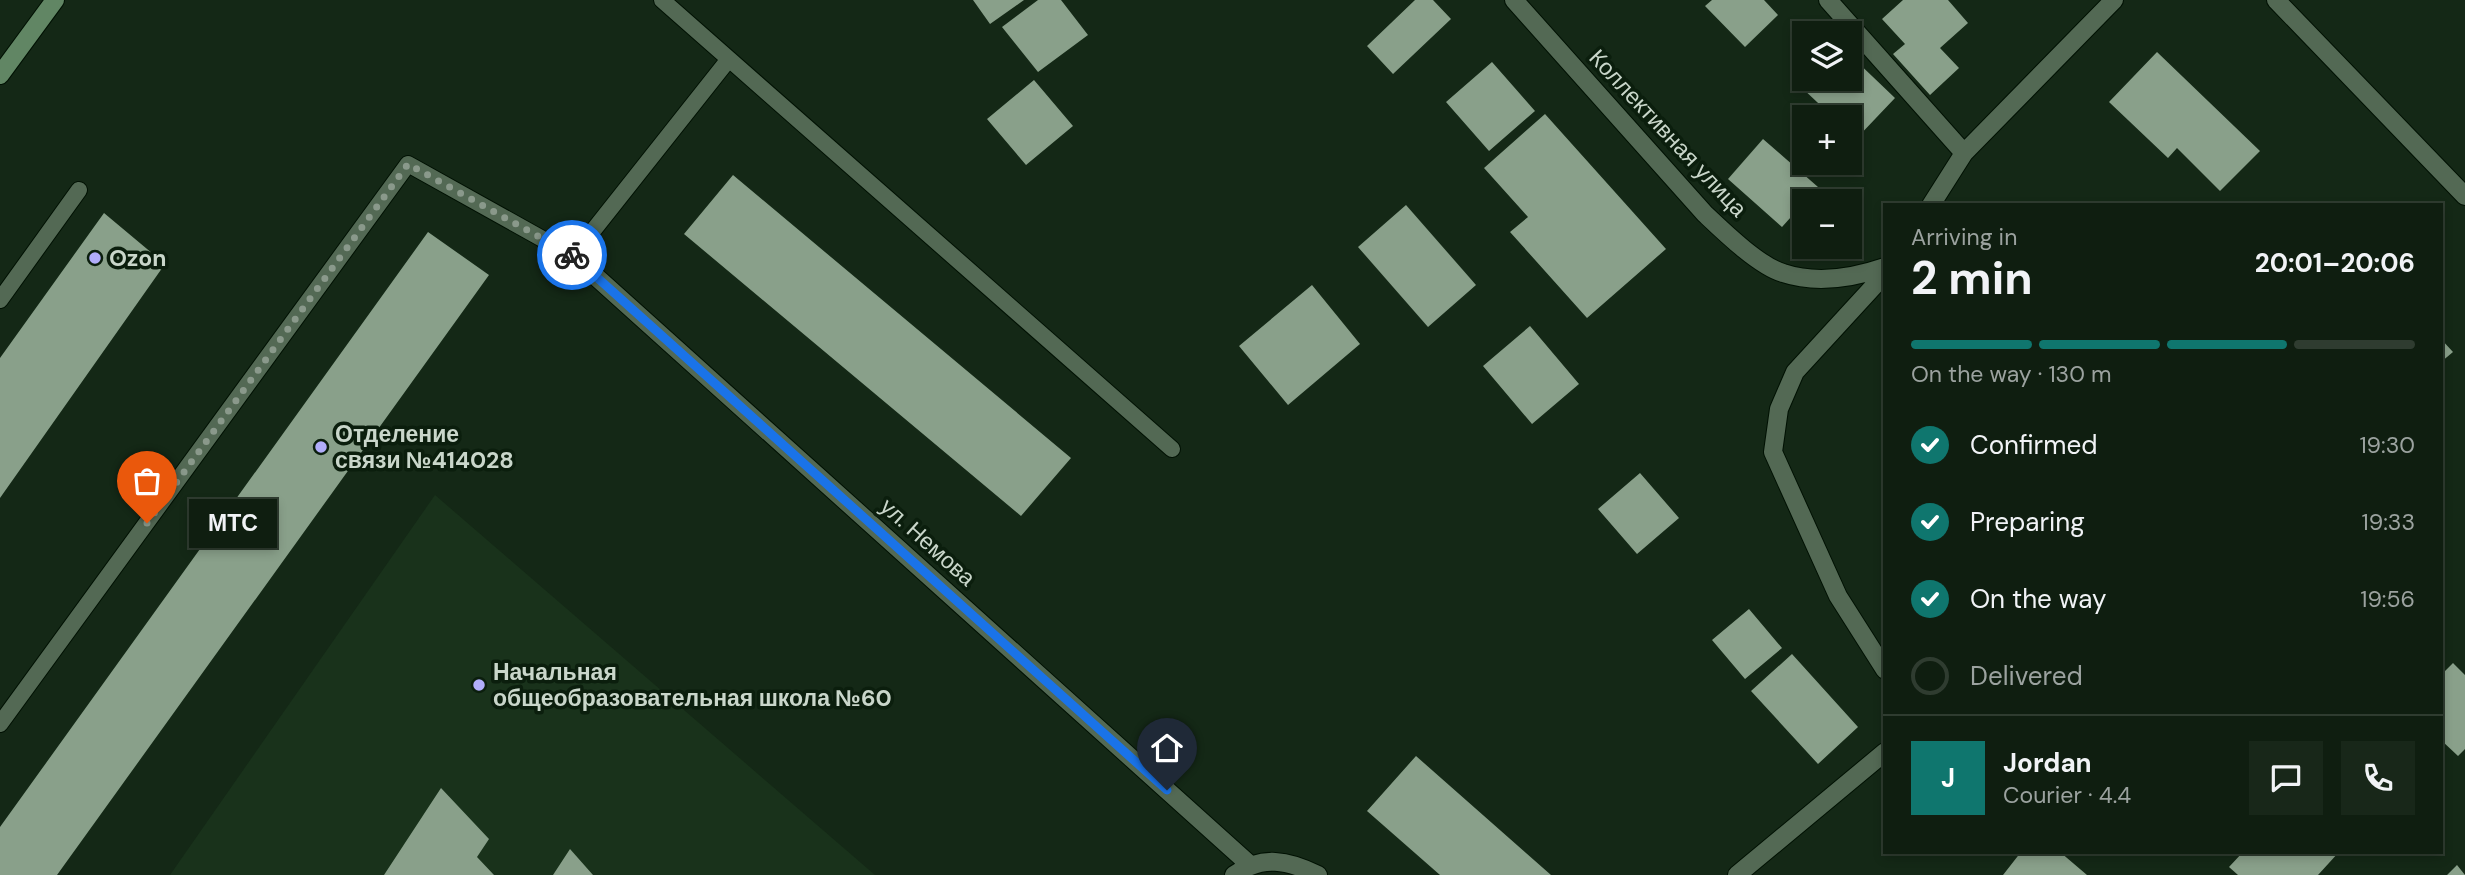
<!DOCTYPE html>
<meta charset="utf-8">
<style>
:root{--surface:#0f1e10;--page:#182719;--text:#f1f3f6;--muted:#9ba29f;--line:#2f3c30;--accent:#0f766e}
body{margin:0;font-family:"DM Sans",sans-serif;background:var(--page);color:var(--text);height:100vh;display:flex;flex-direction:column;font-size:26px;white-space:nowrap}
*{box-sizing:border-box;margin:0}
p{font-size:23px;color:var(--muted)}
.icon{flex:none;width:38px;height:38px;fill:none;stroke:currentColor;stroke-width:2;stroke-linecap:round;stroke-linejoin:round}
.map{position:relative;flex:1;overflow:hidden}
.panel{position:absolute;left:1883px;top:203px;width:560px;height:651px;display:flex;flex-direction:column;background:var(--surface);border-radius:0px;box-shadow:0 4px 10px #0003,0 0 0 2px var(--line)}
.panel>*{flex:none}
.tools{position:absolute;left:1792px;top:21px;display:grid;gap:14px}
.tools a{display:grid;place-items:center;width:70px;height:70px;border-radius:0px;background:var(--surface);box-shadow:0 4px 10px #0003,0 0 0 2px var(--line);font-size:35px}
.pin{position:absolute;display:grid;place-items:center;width:60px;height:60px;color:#fff;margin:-72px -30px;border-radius:50% 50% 50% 0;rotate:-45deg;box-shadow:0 0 7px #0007}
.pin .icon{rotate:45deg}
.courier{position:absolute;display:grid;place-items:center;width:70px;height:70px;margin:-35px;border:5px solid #1a73e8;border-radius:50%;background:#fff;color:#222;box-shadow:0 2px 9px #0007}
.bubble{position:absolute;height:49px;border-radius:0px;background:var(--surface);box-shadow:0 4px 10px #0003,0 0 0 2px var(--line);font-size:23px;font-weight:700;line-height:49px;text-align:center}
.headline em{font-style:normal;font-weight:700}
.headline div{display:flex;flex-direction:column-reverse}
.headline{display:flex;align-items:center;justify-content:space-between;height:119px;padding:0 28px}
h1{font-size:46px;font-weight:700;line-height:52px}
.bar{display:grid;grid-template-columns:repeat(4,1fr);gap:10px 7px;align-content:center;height:84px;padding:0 28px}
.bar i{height:9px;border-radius:5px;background:var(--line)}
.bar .current{background:var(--accent)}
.bar p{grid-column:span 4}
.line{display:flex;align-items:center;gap:18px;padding:0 28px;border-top:2px solid var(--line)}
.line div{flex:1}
.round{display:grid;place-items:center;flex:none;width:74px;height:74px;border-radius:0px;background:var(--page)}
ol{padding:0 28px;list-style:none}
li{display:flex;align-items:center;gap:21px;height:77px}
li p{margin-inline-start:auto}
li .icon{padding:7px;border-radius:50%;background:var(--accent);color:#fff;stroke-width:4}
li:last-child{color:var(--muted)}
li i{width:38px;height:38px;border:4px solid var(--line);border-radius:50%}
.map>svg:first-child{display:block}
</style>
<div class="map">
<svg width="2465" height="875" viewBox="0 0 2465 875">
<rect width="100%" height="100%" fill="#142816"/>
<path fill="#19321b" d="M435,495l440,380h-705z"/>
<path fill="#89a08a" d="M973,0h51l-34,24z
M1038,0h23l27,35 -50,37 -36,-45z
M1415,0h18l18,19 -58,55 -26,-28z
M1712,0h52l14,15 -33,32 -40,-41z
M1903,0h45l20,23 -28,25 19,20 -29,27 -37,-41 12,-10 -23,-25z
M2157,52l103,99 -40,40 -43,-43 -9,10 -59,-56z
M1850,55l45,43 -39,41 -6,-6v-16h-17l-32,-30 9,-8h40z
M1492,62l43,49 -46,40 -43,-49z
M1034,80l39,46 -47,39 -39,-46z
M1545,114l121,135 -79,69 -77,-86 18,-15 -44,-49z
M1763,139l55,48 -36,40 -54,-48z
M733,175l338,283 -50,58 -337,-282z
M1406,205l70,80 -48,42 -70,-80z
M104,213l61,51 -165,234v-140z
M428,232l61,43 -432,600h-57v-48z
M1312,285l48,59 -72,61 -49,-59z
M1530,326l49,58 -47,40 -49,-58z
M2441,339l12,13 -12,10z
M1640,473l39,45 -42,36 -39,-45z
M1749,609l33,39 -37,31 -33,-39z
M1792,654l66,73 -40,37 -67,-73z
M2453,663l12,12v74l-7,7 -17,-16v-65z
M1416,756l135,119h-111l-73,-64z
M441,788l48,51 -12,18 17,18h-110z
M570,849l23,26h-40z
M2021,852h39l27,23h-84z
M2243,852h96l-21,23h-80l-9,-8z
M2457,865l8,10h-18z"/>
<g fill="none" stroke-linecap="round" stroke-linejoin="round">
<g stroke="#011103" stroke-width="18">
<path id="service" d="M662,0l510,449
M0,300l79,-110
M0,724l408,-560 165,92 156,-197"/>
</g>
<g stroke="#011103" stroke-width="20">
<path id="minor" d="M1514,0l191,214c19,18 54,52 78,59 33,11 70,5 102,-6
M1828,0l136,153
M2276,0l189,196
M1931,205l33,-52 150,-153
M573,256l676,608
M1885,274l-90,98 -16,37 -6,43 65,144 47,74
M1234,875c28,-20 54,-15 84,0
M1737,875l148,-123"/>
</g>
<g stroke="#011103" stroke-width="20">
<path id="secondary" d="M0,75l55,-75"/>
</g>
<use href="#service" stroke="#536954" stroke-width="16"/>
<use href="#minor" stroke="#536954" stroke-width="18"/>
<use href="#secondary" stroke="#618664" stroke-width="18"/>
</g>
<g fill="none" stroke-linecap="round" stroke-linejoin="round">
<path stroke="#8a998b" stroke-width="7" stroke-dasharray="0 12.6" d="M147,523l261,-359 164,91"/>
<path stroke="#1a73e8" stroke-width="9" d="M572,255l595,535"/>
</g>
<g fill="#b1adfa" stroke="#0b1e0d" stroke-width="2.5">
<circle cx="95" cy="258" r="7"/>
<circle cx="321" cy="447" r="7"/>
<circle cx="479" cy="685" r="7"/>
</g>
<g text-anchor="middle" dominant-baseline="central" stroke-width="7" stroke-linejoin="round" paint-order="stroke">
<g font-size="23" fill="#c9d6ca" stroke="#0b1e0d">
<text transform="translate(1668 133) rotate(47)">Коллективная улица</text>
<text transform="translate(928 542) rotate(42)">ул. Немова</text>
</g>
<g font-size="23" font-weight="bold" fill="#c9d6ca" stroke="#0b1e0d" text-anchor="start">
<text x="109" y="258">Ozon</text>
<text x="335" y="434">Отделение<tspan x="335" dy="26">связи №414028</tspan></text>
<text x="493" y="672">Начальная<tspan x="493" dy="26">общеобразовательная школа №60</tspan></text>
</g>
</g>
</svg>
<div class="tools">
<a><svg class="icon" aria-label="layers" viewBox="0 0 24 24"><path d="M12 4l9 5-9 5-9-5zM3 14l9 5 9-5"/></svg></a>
<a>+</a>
<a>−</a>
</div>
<div class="pin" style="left:147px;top:523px;background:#ea580c"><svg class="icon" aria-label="bag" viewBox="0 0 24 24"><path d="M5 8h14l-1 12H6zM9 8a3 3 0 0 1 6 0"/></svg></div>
<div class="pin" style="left:1167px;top:790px;background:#1f2937"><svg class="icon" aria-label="home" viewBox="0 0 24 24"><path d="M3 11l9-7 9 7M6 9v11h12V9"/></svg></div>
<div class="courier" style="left:572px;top:255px"><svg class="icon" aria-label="bike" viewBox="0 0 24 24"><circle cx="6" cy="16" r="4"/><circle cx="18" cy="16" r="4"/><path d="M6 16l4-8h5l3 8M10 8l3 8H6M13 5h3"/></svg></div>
<div class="bubble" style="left:189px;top:499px;width:88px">МТС</div>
<section class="panel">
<div class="headline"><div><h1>2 min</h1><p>Arriving in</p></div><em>20:01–20:06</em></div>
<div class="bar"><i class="current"></i><i class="current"></i><i class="current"></i><i></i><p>On the way · 130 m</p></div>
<ol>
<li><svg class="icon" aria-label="check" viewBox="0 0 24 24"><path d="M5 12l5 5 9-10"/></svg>Confirmed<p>19:30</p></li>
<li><svg class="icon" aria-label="check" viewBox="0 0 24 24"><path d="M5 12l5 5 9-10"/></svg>Preparing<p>19:33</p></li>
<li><svg class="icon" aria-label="check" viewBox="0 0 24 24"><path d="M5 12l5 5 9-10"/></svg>On the way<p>19:56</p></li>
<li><i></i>Delivered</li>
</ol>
<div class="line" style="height:126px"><b class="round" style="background:var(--accent);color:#fff">J</b><div><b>Jordan</b><p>Courier · 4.4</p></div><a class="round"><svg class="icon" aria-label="chat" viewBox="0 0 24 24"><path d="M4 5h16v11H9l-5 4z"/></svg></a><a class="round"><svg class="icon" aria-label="phone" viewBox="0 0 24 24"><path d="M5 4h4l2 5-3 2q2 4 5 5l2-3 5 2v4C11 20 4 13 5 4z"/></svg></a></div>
</section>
</div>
